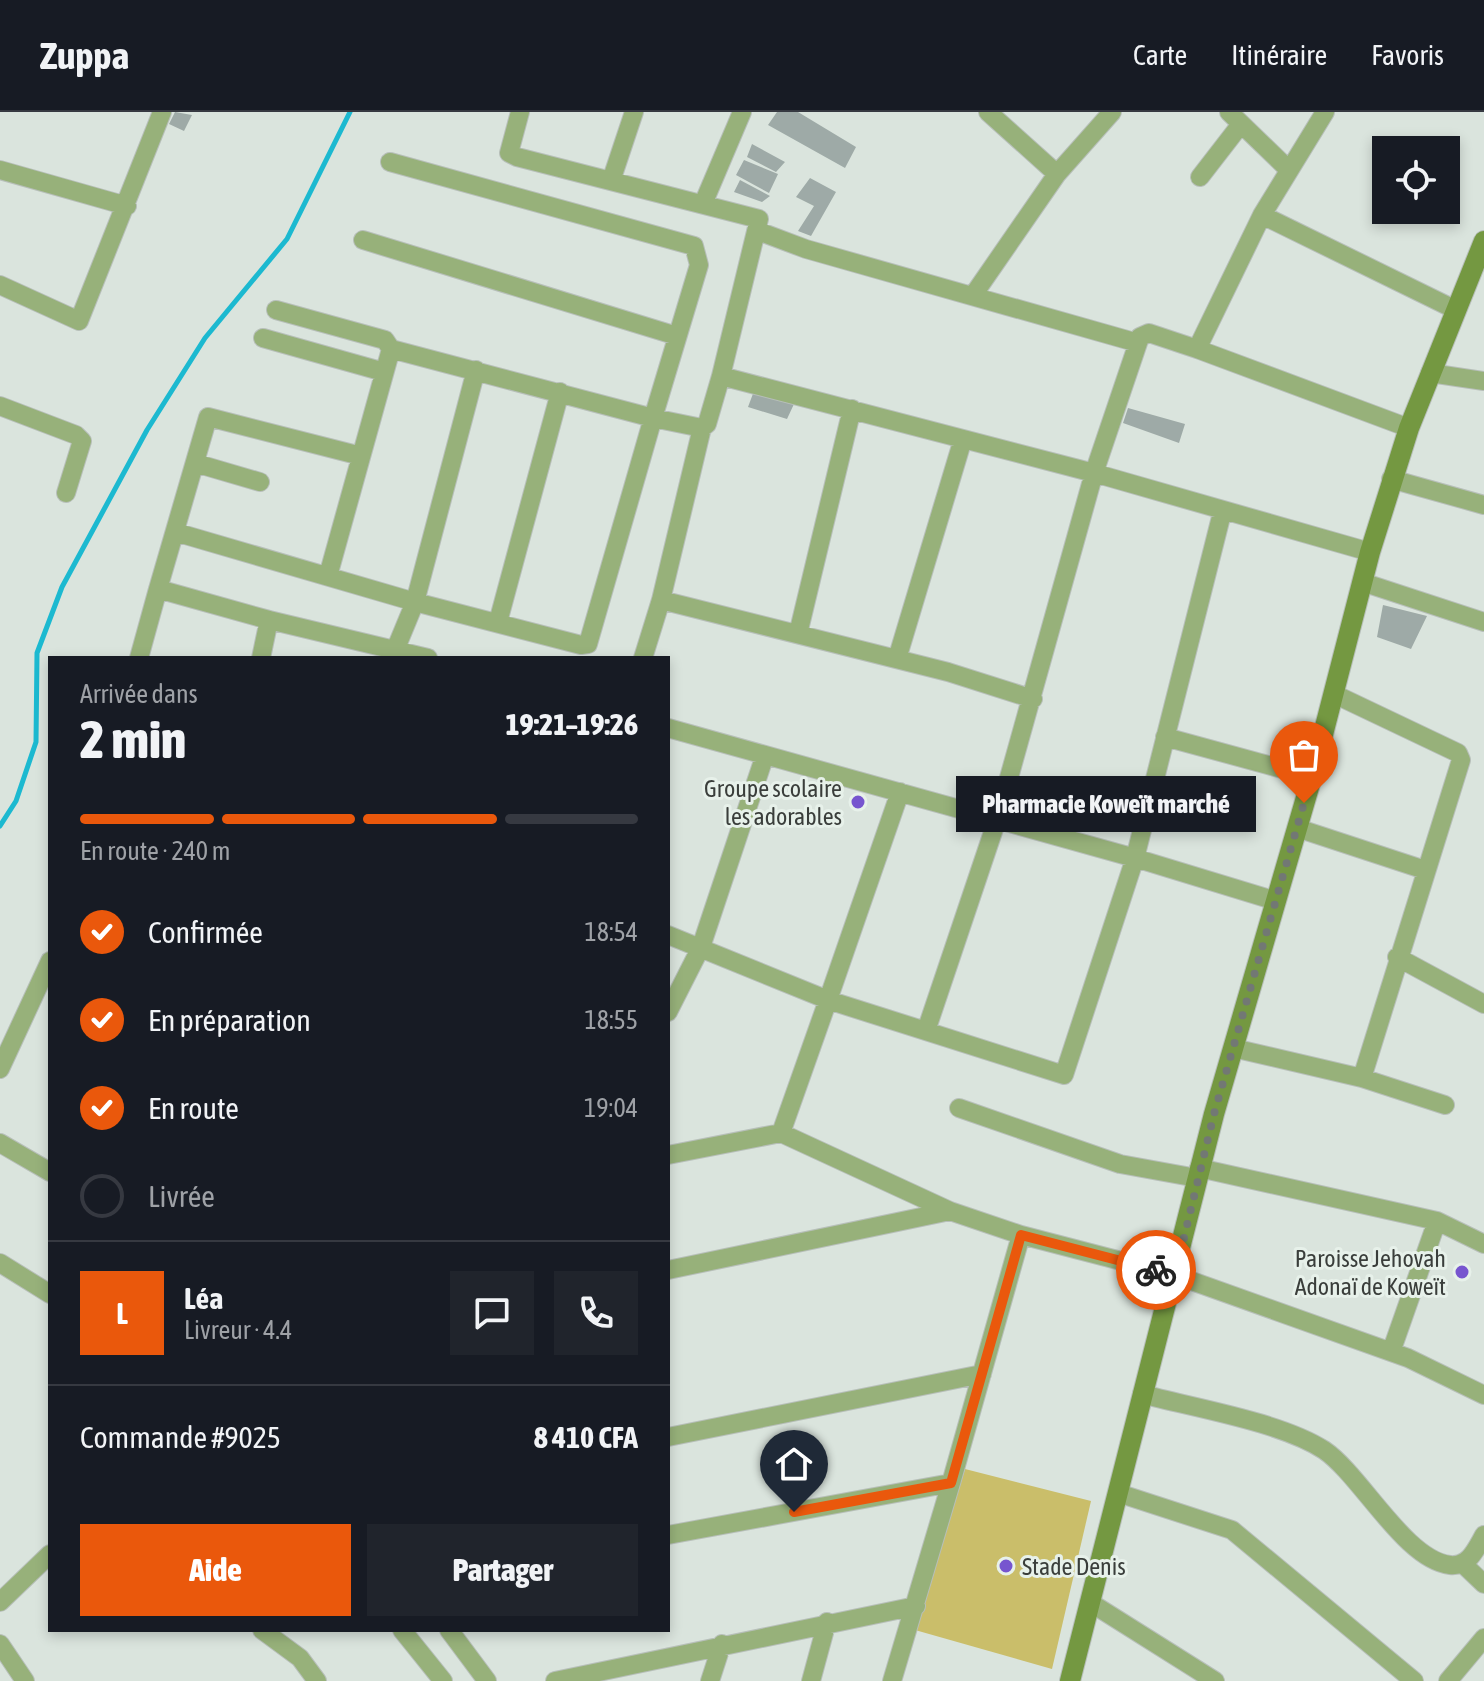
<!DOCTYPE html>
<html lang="fr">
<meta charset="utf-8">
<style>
:root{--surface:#171b24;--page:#20242c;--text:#f1f3f6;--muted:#9ea1a6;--line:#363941;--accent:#ea580c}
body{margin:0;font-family:"Asap Condensed",sans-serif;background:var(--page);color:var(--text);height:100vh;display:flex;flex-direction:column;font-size:30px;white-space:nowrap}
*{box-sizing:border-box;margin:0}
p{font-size:26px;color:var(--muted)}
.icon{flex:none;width:44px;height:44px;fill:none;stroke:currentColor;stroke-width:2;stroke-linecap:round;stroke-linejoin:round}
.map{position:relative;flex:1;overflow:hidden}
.details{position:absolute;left:48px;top:544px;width:622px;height:976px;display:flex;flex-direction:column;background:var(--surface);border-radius:0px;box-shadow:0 4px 12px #0003}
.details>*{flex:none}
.controls{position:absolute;left:1372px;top:24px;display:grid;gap:16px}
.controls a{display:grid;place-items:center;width:88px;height:88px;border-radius:0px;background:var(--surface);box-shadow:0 4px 12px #0003;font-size:40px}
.pin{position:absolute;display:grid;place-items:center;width:68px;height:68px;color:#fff;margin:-82px -34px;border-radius:50% 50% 50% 0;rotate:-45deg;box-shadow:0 0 8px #0007}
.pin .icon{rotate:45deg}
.courier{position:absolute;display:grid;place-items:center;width:80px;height:80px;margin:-40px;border:6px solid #ea580c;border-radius:50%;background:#fff;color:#222;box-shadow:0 2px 10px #0007}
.bubble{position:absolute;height:56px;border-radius:0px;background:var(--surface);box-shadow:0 4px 12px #0003;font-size:26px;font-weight:800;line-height:56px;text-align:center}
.overview em{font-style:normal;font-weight:800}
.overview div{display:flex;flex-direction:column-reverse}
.overview{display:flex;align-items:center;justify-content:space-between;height:136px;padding:0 32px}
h1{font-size:52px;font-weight:800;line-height:60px}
.bar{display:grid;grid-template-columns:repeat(4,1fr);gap:12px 8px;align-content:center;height:96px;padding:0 32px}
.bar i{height:10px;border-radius:6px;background:var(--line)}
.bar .on{background:var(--accent)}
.bar p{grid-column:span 4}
.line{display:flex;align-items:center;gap:20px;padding:0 32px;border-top:2px solid var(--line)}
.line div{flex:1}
.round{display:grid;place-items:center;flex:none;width:84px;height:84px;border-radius:0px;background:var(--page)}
ol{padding:0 32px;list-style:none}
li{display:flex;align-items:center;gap:24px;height:88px}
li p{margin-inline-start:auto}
li .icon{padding:8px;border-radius:50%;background:var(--accent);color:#fff;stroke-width:4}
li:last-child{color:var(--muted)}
li i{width:44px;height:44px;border:4px solid var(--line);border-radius:50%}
.button{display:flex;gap:16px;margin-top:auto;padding:16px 32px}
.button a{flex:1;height:92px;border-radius:0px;background:var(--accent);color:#fff;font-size:32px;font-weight:800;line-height:92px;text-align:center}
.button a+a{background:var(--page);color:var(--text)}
header{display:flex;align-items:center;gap:48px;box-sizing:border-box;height:112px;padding:0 40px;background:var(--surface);border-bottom:2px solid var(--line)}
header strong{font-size:38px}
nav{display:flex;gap:44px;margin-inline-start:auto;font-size:28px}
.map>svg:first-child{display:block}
</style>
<header>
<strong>Zuppa</strong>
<nav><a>Carte</a><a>Itinéraire</a><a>Favoris</a></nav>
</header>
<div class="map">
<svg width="1484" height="1569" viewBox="0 0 1484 1569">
<rect width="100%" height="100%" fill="#dae4dd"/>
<path fill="#cabe6a" d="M965,1357l126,32 -39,168 -137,-39z"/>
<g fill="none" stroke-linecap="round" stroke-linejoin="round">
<path stroke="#1cb9d0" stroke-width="5" d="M0,714l16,-25 20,-59 1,-89 25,-66 85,-157 58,-92 82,-99 63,-127"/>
</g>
<path fill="#9eaaa7" d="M175,0l17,3 -8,16 -15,-7z
M777,0h21l58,35 -11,21 -77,-43z
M752,32l33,18 -9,10 -29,-15z
M744,48l34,14 -9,19 -33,-18z
M810,66l26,14 -25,44 -13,-5 16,-25 -18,-9z
M740,68l30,16 -8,6 -28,-10z
M754,279l40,13 -7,15 -39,-12z
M1128,296l57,16 -6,19 -56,-20z
M1383,493l44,11 -16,33 -34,-12z"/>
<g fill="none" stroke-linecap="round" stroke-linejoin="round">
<g stroke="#b7bfb9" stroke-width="20">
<path id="street" d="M520,0l-11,41 8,4 242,62 -38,157
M988,0l69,62
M1229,0l60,58
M0,58l127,36
M1200,65l41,-53
M611,69l23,-69
M703,92l39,-92
M1262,103l194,95
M758,119l48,18 332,94
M363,128l314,96
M0,173l79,36 83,-209
M974,182l83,-120 55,-62
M276,198l109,30 6,9 262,69 46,-153 -5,-19 -304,-84
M263,226l121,34
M1197,237l212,79
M1430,261l54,8
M0,294l76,29 6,6 -16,52
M195,351l65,19
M1391,367l93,26
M175,420l240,70 61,-232
M328,464l63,-227
M1362,470l122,40
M661,488l287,72 85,27
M269,508l-111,-31 50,-172 153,39
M498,510l62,-230
M798,522l54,-225
M396,536l19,-46 166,43 7,-1 65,-226 49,10 5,-4 14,-48 373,97 276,79
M139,546l19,-69
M261,546l8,-38 159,38
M643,546l18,-58 41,-172
M897,547l66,-220
M1334,582l124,59 3,7 -99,318
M668,616l467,130 87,-345
M1165,625l147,40
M1297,716l128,42
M668,823l160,65 72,-208
M1397,845l87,47
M668,900l33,-65 64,-192
M926,919l72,-214 96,-344 46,-136 9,-4 48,16 65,-134 63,-103
M1233,936l129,30 83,27
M0,957l50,-108
M959,996l161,56 77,14
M0,1031l50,29
M668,1043l113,-22
M1199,1056l238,53 47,23
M950,1099l-169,-78 47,-133 236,75 71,-217 141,43
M0,1151l50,31
M668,1158l282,-59 71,24
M1391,1240l46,-131
M1142,1282c52,14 139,28 182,56 37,25 81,110 126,115 19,2 26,-16 34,-30
M668,1325l314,-63
M951,1371l70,-248 154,40 233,83 76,37
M1118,1381l114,37 182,151
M668,1423l283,-52 -59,198
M1462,1451l22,21
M0,1490l50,-48
M1091,1491l124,78
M262,1518l38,28 17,23
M402,1518l41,51
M449,1518l38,51
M0,1532l25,37
M555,1569l361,-75
M710,1569l12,-37
M811,1569l16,-59
M1448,1569l36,-43"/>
</g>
<g stroke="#b7bfb9" stroke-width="22">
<path id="secondary" d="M1070,1569l144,-567 98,-337 58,-225 39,-124 75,-187"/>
</g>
<use href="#street" stroke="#97b17a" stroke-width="18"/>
<use href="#secondary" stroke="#749841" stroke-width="20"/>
</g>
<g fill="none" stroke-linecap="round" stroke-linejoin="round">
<path stroke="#727874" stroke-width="8" stroke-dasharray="0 14.4" d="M1156,1158l19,5 39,-161 90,-311"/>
<path stroke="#ea580c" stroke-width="10" d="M794,1400l157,-29 70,-248 135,35"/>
</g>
<g fill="#7755cf" stroke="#e7f1ea" stroke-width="3">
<circle cx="858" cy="690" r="8"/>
<circle cx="1462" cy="1160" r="8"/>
<circle cx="1006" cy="1454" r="8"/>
</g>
<g text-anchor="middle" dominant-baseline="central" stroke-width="6" stroke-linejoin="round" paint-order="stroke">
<g font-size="24" fill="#3a3e3b" stroke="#e7f1ea" text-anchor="end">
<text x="842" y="676">Groupe scolaire<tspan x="842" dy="28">les adorables</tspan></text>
<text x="1446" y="1146">Paroisse Jehovah<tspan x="1446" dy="28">Adonaï de Koweït</tspan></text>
<text x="1022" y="1454" text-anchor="start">Stade Denis</text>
</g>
</g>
</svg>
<div class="controls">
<a><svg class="icon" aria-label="locate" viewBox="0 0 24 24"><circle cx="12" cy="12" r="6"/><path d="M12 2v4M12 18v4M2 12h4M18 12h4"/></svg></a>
</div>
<div class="pin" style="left:1304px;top:691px;background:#ea580c"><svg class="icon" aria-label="bag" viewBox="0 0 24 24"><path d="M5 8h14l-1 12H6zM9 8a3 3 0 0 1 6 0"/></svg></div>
<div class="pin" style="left:794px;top:1400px;background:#1f2937"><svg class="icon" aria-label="home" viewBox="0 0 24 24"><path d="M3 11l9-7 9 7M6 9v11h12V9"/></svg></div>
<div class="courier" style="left:1156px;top:1158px"><svg class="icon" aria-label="bike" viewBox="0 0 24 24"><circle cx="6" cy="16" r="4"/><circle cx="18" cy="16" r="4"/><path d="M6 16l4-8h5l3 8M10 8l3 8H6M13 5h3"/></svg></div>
<div class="bubble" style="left:956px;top:664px;width:300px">Pharmacie Koweït marché</div>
<section class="details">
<div class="overview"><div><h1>2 min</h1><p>Arrivée dans</p></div><em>19:21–19:26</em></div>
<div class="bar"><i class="on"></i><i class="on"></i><i class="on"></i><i></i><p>En route · 240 m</p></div>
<ol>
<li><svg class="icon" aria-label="check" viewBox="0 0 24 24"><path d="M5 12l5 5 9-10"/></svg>Confirmée<p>18:54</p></li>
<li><svg class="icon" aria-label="check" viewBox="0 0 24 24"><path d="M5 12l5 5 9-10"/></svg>En préparation<p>18:55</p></li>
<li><svg class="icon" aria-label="check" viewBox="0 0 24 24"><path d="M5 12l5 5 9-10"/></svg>En route<p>19:04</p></li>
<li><i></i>Livrée</li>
</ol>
<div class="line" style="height:144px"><b class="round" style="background:var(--accent);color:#fff">L</b><div><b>Léa</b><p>Livreur · 4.4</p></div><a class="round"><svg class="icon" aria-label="chat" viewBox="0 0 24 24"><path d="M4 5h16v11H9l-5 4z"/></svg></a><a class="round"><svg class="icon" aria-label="phone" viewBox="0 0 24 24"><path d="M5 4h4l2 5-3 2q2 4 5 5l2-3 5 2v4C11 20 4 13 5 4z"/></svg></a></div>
<div class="line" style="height:104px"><div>Commande #9025</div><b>8 410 CFA</b></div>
<div class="button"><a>Aide</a><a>Partager</a></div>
</section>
</div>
